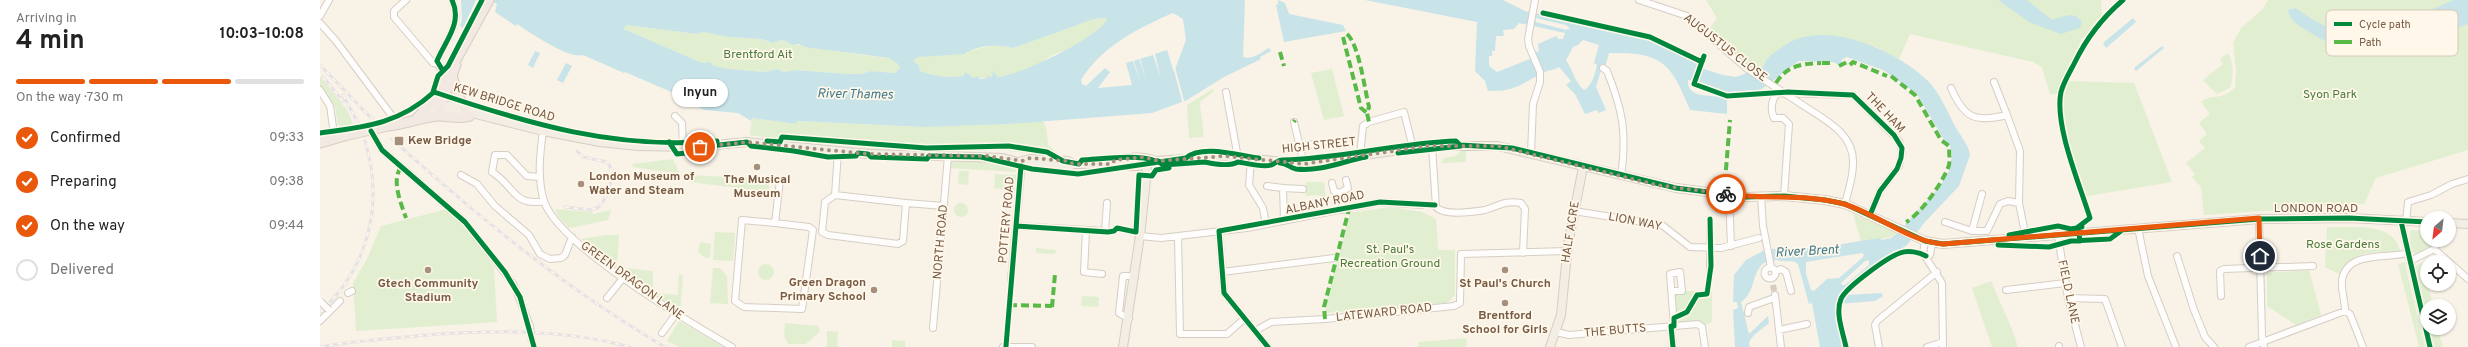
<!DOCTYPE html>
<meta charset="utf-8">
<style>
:root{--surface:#fff;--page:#f6f6f6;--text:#222;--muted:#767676;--line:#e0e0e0;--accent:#ea580c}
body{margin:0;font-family:Overpass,sans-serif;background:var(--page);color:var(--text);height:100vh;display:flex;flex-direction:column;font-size:15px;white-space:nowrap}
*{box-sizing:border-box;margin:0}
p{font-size:13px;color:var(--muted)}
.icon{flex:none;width:22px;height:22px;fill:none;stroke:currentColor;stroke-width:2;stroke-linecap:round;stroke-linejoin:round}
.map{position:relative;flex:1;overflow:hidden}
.side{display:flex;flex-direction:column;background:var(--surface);width:320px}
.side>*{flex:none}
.needle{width:26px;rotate:208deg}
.controls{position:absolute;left:2100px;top:211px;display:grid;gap:8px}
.controls a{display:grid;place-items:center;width:36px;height:36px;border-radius:50%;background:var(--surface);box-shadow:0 1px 3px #0004;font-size:20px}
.pin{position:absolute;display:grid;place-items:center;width:34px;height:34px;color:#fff;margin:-17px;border:2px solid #fff;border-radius:50%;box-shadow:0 1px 4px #0007}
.courier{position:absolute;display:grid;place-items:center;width:40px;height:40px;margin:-20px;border:3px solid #ea580c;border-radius:50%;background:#fff;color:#222;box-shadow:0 1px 5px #0007}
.bubble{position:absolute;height:28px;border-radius:14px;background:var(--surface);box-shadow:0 1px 3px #0004;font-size:13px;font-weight:700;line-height:28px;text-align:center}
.overview em{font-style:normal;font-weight:700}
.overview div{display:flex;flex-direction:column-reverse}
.overview{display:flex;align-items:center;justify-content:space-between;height:68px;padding:0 16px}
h1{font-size:26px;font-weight:700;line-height:30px}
.bar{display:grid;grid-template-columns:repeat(4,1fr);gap:6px 4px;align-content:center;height:48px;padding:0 16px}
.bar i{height:5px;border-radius:3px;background:var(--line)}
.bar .current{background:var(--accent)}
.bar p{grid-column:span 4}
ol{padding:0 16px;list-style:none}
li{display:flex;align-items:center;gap:12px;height:44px}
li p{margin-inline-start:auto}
li .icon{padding:4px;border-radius:50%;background:var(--accent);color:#fff;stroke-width:4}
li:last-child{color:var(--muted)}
li i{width:22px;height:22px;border:2px solid var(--line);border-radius:50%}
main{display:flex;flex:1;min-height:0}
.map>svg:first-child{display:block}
</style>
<main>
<section class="side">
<div class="overview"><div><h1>4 min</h1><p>Arriving in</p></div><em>10:03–10:08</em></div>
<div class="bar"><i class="current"></i><i class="current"></i><i class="current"></i><i></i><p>On the way · 730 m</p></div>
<ol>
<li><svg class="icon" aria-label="check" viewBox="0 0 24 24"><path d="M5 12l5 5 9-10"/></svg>Confirmed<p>09:33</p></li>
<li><svg class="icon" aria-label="check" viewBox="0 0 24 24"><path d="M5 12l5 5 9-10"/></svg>Preparing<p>09:38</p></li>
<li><svg class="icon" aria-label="check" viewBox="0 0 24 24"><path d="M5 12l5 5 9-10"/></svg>On the way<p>09:44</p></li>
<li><i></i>Delivered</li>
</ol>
</section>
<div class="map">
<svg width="2148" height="347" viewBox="0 0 2148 347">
<rect width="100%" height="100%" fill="#f8f2e7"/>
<path fill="#e1efd0" d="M1386,0h395l1,16 -17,21 -3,1 -22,56h-10l-8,-27 -9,-5 -123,-28 -11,25 -23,-12 -113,20 -10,4 -46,-38 10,-15z
M1948,0h200v150l-92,28 -12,26 -160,11 -3,-28 -9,-10 3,-3 -9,-11 19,-15 -6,-7 8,-7 -8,-11 11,-9 -9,-12c12,-9 22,-1 34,-15l1,-18 -3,-26 8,-15 21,-18z
M786,18l2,2c-10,14 -37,29 -53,34 -7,2 -12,8 -18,11 -12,6 -26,10 -39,12l-4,-5 -1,6h-19l-10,-5 -1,3c-13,2 -31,0 -43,-5l-1,-6 -6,-4 5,-5 49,-2 1,-3c15,-4 30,-8 45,-3l81,-29z
M306,25l71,9 6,-2 25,5 33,2 8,3 17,-2c7,5 17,5 26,7 25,4 51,9 77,11l9,6 2,4 -5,5 -24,-2 -9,3h-15l-52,-4 -11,2 -6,-3 -14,3 -35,-3 -15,-3 -4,-4 -8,1 -78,-34z
M1908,53c6,11 6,24 2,35l-13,6 -14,-14 20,-16 -3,-5z
M1012,69l12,47 -20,4 -13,-47z
M0,76l27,34 7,16 -11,2 -5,-3 -3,-18 -15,-21z
M1747,81l67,2 38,99 -85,14c-12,-34 -35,-79 -20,-115z
M893,89l1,2 -13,10 -1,4 4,32 -15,1 -2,-33z
M432,118l44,6 1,-3 122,6 124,-6 3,6 2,18 7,6 -1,5 -54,-6 -62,3 -77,-4 -1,-2 -67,-5 -43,-7z
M1141,151h5v11l-25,1 3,-5 11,-2z
M353,159l7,15 -47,-7 -1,-3z
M635,161l40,1 20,5 1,5 -67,-4 2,-6z
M639,171h10l-1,14 -10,-1z
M675,174l21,1 -1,15 -21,-2z
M367,175l82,4v13l-79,-10z
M986,182h18l2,17h-6l-1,-4 -14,1z
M634 210a7 7 0 1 1 14 0a7 7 0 1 1-14 0Z
M1070,207l32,5 14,7 2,31h17v45l-8,8 -121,10 1,-14 23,-86z
M127,209l19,18 28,41 3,54 -141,9 -3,-48 14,-24 14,-33z
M235,209l37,3 1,2 18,-4 -3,10 -39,8 -10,-10z
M1533,214l45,19c-11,8 -23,6 -37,8z
M2007,227c19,1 54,-4 67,12 4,3 5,10 7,14 -29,-1 -44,-5 -62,21l-14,-7z
M2090,230l17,1v9h10l-10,11 -11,3 -5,-3z
M395,232l20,1 -2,28 -20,-1z
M286,235h13l-2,32 36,4v22l25,2 1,-22 4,3 -3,37 -70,-49 -29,-25z
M380,242l11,2 -1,14 -6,-1 -6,-5z
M716,248l20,2 -1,4 -19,-1z
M2085,262l1,6 19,79h-6l-21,-83z
M2103,262l10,44h-6v9l-11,-49z
M438 272a8 8 0 1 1 16 0a8 8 0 1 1-16 0Z
M393,268h7l7,8 1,28 -18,-1z
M1989,270l12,45 -25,10 -29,-19v-33z
M1671,281c9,22 20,43 27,66h-26l-20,-59z
M1352,291h40v31l-10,5 -28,-1z
M762,296l17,1 -1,10 -17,-1z
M359,321l44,26h-44l-12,-6z
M465,323l33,3 2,5 -14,13h-18l-4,-8z
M2110,328h7l6,19h-8z
M507,331l11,1 -1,15h-10z
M1146,338l1,9h-48l-1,-5z
M572,340l13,1v6h-13z"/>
<path fill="#c8e4e9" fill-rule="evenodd" d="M141,0h15l-13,28 -3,-2 2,-7z
M169,0h756l-2,57c10,3 17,-4 26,-9l2,3 -11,6 1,2 -37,18 -37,23 -35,13 -144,11 -86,3 -125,-6 -1,3 -44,-6 -1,3 -13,-8 -34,-3 -35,-19 -44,-19 -1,1 -41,-18c-15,4 -52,-22 -66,-31l-1,2 -21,-14 2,-8zM853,13l10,6 3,21 -12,32 -7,-22 -12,4 6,24 -8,-23 -13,4 7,24 -8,-24 -5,2 7,24 -8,-24 -7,2 6,22 -34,3 12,-16 -5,-4 -19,18 -4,-2 -1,-4c20,-33 57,-52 92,-67zM786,18l1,2c-12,19 -84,54 -109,57l-5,-6 -1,7 -4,-3 -1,3 -7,1 -3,-3 -3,2 -9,-6 -2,4c-13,2 -31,0 -43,-5l-1,-6 -6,-4 5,-4 47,-3c11,-9 34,-10 48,-6l81,-29zM306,25l71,9 6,-2 25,5 33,2 12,4c7,-4 12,-4 19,2l7,-1 6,3 84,11 9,6 2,4 -5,5 -24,-2 -9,3h-15l-52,-4 -11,2 -6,-3 -14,3 -35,-3 -15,-3 -4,-4 -8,1 -78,-34z
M958,0l7,3 4,11 54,11 3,6 -62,11 -8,-37 2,-1z
M1045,0h138l22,11 124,27 35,17 20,14 19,6 13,2 27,-10c3,-10 12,-15 21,-21 39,-29 114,5 144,35 12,12 20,32 28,47 5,8 13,18 14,27l-11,31 -34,36 -18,23 -35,22 -26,23 -6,9h4l3,-4 34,-2 2,3 -8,5 -37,3 -1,8 8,35h-25l-8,-44 -3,1 -11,-40c-4,-4 -9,-2 -15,-3 -36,-6 -22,28 -42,41l8,32 19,-18 1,7 -15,12 -5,7 1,5h-15l-2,-37 5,-2 -1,-6h-4l1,-27 12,-15 17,-9 9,-2 55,-1 10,-1 5,-3 37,-6 3,2 9,-2 7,-5 43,-48 8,-14 3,-16 -2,-9 -7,-8 -26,-44 -34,-24 -36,-13 -6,3 3,4 -3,2 -8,-4 -34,-1c-31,20 -36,40 -79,30 -10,-2 -22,-11 -32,-11 -1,22 28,12 39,20v14l-37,-4c-19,-48 -29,-58 -81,-57l-4,14h-3l-6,20 10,23 -7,3 -2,-3 -12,4 -10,-20 -9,-9 5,-4 -12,-14c-6,4 -8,2 -14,5 -24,11 -28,20 -57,19l-3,-10 -10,-10 2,-49zM1216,18l4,1 30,9 -4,2 -30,-8zM1199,23l46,10 -2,6h-4l-3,-3 -18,8 1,7 -10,4 1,4 -33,13 -8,-6v-10h3v-5h3l1,-15h8l-1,-6 11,-1zM1263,40l16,5 -5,18 3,2c-2,9 -5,21 -13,25 -9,-7 -11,-20 -18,-30l7,-13 5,-2zM1542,253l2,2 -2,3 -23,20 -12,1 -13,12 -3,-1 -5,-16v-12zM1549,260v5l-24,20h-3l-1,-2 24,-22z
M1678,0h29l25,20c10,-3 23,-10 30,2l-2,6 -19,6 -32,-12z
M2133,0h15v24c-52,18 -110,43 -160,7 -9,-5 -19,-11 -20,-21l7,-2c11,7 21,14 32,19 34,14 95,-12 126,-27z
M1813,18l3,4 -30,26 -3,-5z
M1842,46l2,2 -28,23 -2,-3z
M215,51l5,2 -7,15 -5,-3z
M246,63l6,3 -9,17 -6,-3z"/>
<path fill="#f8f2e7" d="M1214,18l32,7 4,4 -34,-7z
M852,63l3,4 10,37 -2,1z"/>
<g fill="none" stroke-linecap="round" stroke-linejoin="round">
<path stroke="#d8ccbe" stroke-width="6" stroke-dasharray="6 3" stroke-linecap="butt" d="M1453,285l2,10"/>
<g stroke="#d6cec5" stroke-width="8">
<path id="minor" d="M86,0l-12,11v6l39,46 5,1
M1319,0l48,16 59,52
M0,16l9,-16
M0,23l16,18 62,83
M1283,68l4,3c16,40 20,62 14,105
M130,77l-9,-7 -4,-9c8,-20 26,-38 15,-61
M1674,82l13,33
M1631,88c13,30 24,35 56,27l13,36 -1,52 7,35
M0,90l10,16 4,28
M906,92l12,66
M1478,102c23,16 57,30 55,62 0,14 -5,27 -8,40
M355,116l7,7 1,25
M1454,118c-4,-9 -2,-18 3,-25l76,2 46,46 3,11 -3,14 -19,25 -10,24
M1454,118h9l6,6 -5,72
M974,122l10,42
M51,131l11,19 83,72 49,63 16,41
M223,131c-3,22 -6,48 1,70 15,45 145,121 188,146
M980,146l23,-3
M1112,146l4,61c8,9 37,5 49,3 14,-4 19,-10 36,-7l4,6 -2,44
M1211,153l2,-49 7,-22v-10l-11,-26 -1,-7 7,-39
M1040,155l3,-29 6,-4 35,-10 9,36
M931,160l-2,25 14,23 3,16
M141,175l16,9 18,22 34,29 11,19 10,5 11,-1 4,-3 7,-18
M220,177l-13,-1 -20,-21h-12l-3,17c23,14 21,35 52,29
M1012,183l2,8 6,2 4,17
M947,186l16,2 1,33
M963,188l20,1
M1020,193l8,-5 -2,-8
M1662,194l-10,37h15l13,-27 8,-3 11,2
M515,195l3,-43
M1409,195l2,51
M1441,197l2,29 8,41
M586,203l-71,-8 -10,7 -3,30 6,3 70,9 5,-3 3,-38 38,3
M1254,211l88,14 28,22 31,1 38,-10
M1390,219v52
M1939,219l3,117 2,11
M2081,221l29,126
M1625,222l27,9
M2086,222l2,-20 23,-7 21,-11 16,-5
M455,223l-33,-3 -7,81 9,6 58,2 11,-79 -4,-3 -34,-4 5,-43
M696,226l89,5 2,-28
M1818,228l10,48 28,71
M766,231l-2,41 18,2
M899,231l5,62 44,54
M820,236l21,2 86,-10 133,-26 42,3
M858,236l2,98h47l17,-15
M1738,236l10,62 13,49
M1605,241l-2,12 19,30 1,64
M2114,249l15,13
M1606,256l4,-1 2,-12
M1857,256l17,54 11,27 9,10
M2090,261l24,-12 6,-9
M2129,262l19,17
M1444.5 273a5.5 5.5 0 1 1 11 0a5.5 5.5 0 1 1-11 0Z
M1456,271l5,-2 5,3 5,19
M902,272l112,-14
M691,280l11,-119
M1686,290l59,-7
M1352,291h10l-2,-19 -10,2 4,52
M28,293l4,-2
M1455,295l6,52
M1901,296l-1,-25 4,-2 89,-3
M287,298l16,-20
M1748,298l37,1 17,48
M2025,311c0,-11 -4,-20 -3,-31 5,-30 46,-21 66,-27
M1428,313l1,-6 25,-9
M809,319l-10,-6 4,-37h12
M0,321l20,-20
M1351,326l2,21
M613,328l15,-172
M1459,330l28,-6
M935,331l16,-9 54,-3 129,-13 6,-3 1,-49 106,-3
M1236,332l13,3 129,-11 4,3 3,20
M342,333l14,-19
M211,337l3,10
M1739,346v1
M683,347h29
M1559,347l-4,-22 2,-4 60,-49
M1607,347l16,-5
M1929,347l96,-36 5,3 13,33"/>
</g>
<g stroke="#d7cdc3" stroke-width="10">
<path id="major" d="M118,105l7,7 17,3
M103,111l32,-6 21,9 67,17 57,11 38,4 55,1 54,-5 121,12 135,4 32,9 33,1 5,-4h38c10,-8 33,-8 45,-3
M702,161l8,-2 38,2 5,3
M791,164l4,2h24l17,-5 69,-5 79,8 123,-18h71l178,42 71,9 37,-1 41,4 20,4 80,37 18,3 316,-25 90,-1 78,4
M2129,223l19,1
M803,347l17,-111 7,-66 -4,-9
M1230,347l11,-32 7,-71 15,-77"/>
</g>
<g stroke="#d7cdc3" stroke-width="11">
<path id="highway" d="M133,78l4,16 8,14
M117,116l19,-51
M97,118l16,-16 56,-102
M68,126c17,-2 32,-8 48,-10 11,-1 23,4 34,0
M0,136l16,-2
M0,143l28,-8"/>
</g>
<use href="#minor" stroke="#fefdfb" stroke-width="6"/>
<use href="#major" stroke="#f3eee4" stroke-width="8"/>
<use href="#highway" stroke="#f2e9e2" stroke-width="9"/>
<g stroke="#e5e1e4" stroke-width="3">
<path id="rail" d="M0,65l56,58
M3,77l20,24
M23,95l16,30
M72,139c85,77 174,150 273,208
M245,207l26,3 8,-3c9,-10 18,-35 8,-45l-24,-5 -6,-6
M0,312c49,-45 64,-108 45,-171
M0,347c32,-6 64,-8 96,-11 72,-6 144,-8 214,11"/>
</g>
<use href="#rail" stroke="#fff8ea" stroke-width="1.5" stroke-dasharray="4.5" stroke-linecap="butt"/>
<g stroke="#d6cec5" stroke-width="8" stroke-linecap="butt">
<path id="minor-bridge" d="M1426,68l52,34
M0,301l9,9
M210,326l1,11"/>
</g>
<g stroke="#d7cdc3" stroke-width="11" stroke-linecap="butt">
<path id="highway-bridge" d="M28,135l40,-9"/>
</g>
<use href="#minor-bridge" stroke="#fefdfb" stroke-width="6"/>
<use href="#highway-bridge" stroke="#f2e9e2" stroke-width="9"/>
<path stroke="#58b947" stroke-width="4" stroke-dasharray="8 4" stroke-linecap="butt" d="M1027,34c12,10 18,57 22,73l-2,6 2,9
M1023,37l18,71 6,5
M960,52l4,14
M1502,63h12
M1530,65l3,-3 34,14
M1519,66l8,-4
M1571,76l24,19 26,45 8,6c0,7 1,13 0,19 -5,16 -29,50 -43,57
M1456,83c11,-18 26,-19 45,-20
M974,122l1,-2
M81,167c-10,14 0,36 5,51
M1404,194l6,-74
M689,305l43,1
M732,307l3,-33
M1005,319l-1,-12 25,-98"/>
<g stroke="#fff8ea" stroke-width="8">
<path id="cycleway" d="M1223,13l107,24 52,25 2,-6
M1384,56l-10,28 33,12 61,-4 65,3 41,40 8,13 -1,10 -4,11 -17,22 -10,24
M123,71l-6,-10c8,-20 26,-38 15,-61
M113,92l5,-16 10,-10 34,-66
M51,131l11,19 83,72 40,50 15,25 14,50
M0,133c45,-6 79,-9 114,-41 95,32 182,58 283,49
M447,141l13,1 2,-5 144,11 83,-2 38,6 16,9 16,3 3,-4c20,-1 56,-6 74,1
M349,142l8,12 28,-3 5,-5 37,-4 4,4 43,5 34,6 28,-1 2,-3 10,1 3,3 56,2 2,-3 52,1 51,12 46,5 108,-16c16,-14 54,-2 73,0
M1078,153l63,-7
M838,161l5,4 42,-3c9,2 24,5 33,0 8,1 25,6 33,3 4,-1 6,-5 11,-5 58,-1 115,-17 174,-19l4,4 52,3 164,40 71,9 37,-1 41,4 20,4 80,37 18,3 316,-25 90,-1 78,4
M960,163c7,0 10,5 16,6 25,3 47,-8 70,-12
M2081,221l29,126
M696,226l92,6 6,-1 3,-3 19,4 3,-57 13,1 4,-6 13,-2
M1689,235l49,-9 13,3 11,-2
M1760,241l-2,-14 12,-9c-10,-33 -36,-93 -29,-126 3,-11 9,-20 14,-30 12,-25 27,-44 48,-62
M1678,245l51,2 22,-6 39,-2 11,-8
M686,346l15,-180
M948,347l-44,-54 -5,-62 161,-29 55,3
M1353,347l-2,-21h3v-8l13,-6 10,-17 10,-1 4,-28 -1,-47
M1526,347c-3,-15 -11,-34 -5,-48 5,-12 47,-42 59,-46 8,-3 19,-1 26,3"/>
</g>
<use href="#cycleway" stroke="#00873e" stroke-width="5"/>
</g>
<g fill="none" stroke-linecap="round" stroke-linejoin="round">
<path stroke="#a5907e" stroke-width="4" stroke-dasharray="0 7.2" d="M380,147l47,-5 121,12 119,2 35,5 8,-3 38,3 5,3h38l4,-4 29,-3 14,4 67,-5 79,8 123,-18h71l159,39 69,9"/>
<path stroke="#ea580c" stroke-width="5" d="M1406,194c39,6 79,-1 118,10 33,10 66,38 99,40l316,-26 1,38"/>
</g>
<g fill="#a5907e" stroke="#fff8ea" stroke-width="1.5">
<rect x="74" y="136" width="10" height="10" rx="2"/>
<circle cx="437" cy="167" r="4"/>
<circle cx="261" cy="184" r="4"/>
<circle cx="108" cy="270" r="4"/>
<circle cx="1185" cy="270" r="4"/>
<circle cx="554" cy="290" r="4"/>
<circle cx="1185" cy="303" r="4"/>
</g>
<g text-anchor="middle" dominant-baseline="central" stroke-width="3.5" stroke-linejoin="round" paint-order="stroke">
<g font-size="12" fill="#785b45" stroke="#fff8ea">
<text transform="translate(1405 48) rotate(38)">AUGUSTUS CLOSE</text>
<text transform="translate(184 103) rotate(17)">KEW BRIDGE ROAD</text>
<text transform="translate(1565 113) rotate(46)">THE HAM</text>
<text transform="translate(999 146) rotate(-6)">HIGH STREET</text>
<text transform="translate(1005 203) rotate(-11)">ALBANY ROAD</text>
<text x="1996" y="209">LONDON ROAD</text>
<text transform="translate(687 220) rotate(-85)">POTTERY ROAD</text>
<text transform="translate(1315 222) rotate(11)">LION WAY</text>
<text transform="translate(1251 232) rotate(-81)">HALF ACRE</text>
<text transform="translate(621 242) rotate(-85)">NORTH ROAD</text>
<text transform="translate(312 281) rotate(36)">GREEN DRAGON LANE</text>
<text transform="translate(1748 292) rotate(78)">FIELD LANE</text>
<text transform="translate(1064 313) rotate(-6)">LATEWARD ROAD</text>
<text transform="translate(1295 331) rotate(-5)">THE BUTTS</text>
</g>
<g font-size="12" fill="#487a3a" stroke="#fff8ea">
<text x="438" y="55">Brentford Ait</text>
<text x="2010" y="95">Syon Park</text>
<text x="2023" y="245">Rose Gardens</text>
<text x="1070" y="250">St. Paul's<tspan x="1070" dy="14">Recreation Ground</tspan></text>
</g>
<g font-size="12" font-weight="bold" fill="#785b45" stroke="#fff8ea">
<text x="88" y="141" text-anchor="start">Kew Bridge</text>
<text x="269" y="177" text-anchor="start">London Museum of<tspan x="269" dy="14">Water and Steam</tspan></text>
<text x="437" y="180">The Musical<tspan x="437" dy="14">Museum</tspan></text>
<text x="546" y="283" text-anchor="end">Green Dragon<tspan x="546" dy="14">Primary School</tspan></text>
<text x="108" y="284">Gtech Community<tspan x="108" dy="14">Stadium</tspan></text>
<text x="1185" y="284">St Paul's Church</text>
<text x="1185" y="316">Brentford<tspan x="1185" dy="14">School for Girls</tspan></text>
</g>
<g font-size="13" font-style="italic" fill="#3c7a8e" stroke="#fff8ea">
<text transform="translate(535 95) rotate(1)">River Thames</text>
<text transform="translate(1487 252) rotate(-3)">River Brent</text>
</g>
</g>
<rect x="2006" y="10" width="132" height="46" rx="6" fill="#fff8ea" stroke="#d6c9b8" stroke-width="1"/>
<rect x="2014" y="22" width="18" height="4" fill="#00873e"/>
<rect x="2014" y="40" width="18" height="4" fill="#58b947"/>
<g font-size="11" fill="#785b45">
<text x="2039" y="28">Cycle path</text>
<text x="2039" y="46">Path</text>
</g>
</svg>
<div class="controls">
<a><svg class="needle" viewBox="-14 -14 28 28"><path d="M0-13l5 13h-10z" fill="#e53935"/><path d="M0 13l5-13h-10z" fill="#767676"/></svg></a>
<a><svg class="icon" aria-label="locate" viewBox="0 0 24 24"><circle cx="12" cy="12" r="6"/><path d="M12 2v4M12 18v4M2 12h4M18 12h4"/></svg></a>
<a><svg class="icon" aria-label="layers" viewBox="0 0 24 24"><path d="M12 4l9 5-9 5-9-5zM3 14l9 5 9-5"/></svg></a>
</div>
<div class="pin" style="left:380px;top:147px;background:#ea580c"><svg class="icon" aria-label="bag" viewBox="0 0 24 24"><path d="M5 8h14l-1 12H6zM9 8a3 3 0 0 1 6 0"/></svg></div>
<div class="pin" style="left:1940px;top:256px;background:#1f2937"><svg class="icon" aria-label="home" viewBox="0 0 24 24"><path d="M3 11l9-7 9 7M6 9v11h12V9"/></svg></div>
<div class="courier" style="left:1406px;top:194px"><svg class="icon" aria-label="bike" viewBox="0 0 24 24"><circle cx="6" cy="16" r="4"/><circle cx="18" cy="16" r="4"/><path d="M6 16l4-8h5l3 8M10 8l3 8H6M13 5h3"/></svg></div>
<div class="bubble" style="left:352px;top:79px;width:56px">Inyun</div>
</div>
</main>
